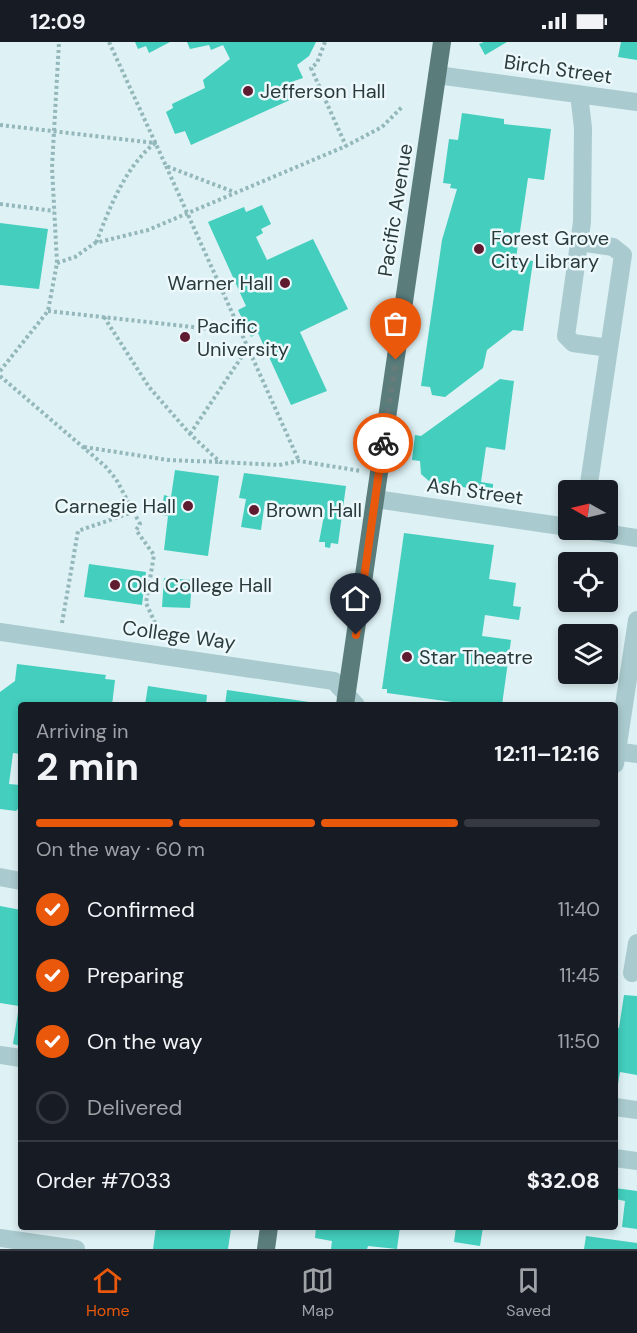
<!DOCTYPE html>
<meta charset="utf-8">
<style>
:root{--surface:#171b24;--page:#20242c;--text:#f1f3f6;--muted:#9ea1a6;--line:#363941;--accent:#ea580c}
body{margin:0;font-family:"DM Sans",sans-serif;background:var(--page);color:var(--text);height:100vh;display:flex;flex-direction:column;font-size:22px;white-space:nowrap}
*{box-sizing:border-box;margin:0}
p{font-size:20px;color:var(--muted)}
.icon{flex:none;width:33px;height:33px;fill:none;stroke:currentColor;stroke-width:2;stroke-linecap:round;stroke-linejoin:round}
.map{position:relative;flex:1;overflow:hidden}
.sheet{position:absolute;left:18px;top:660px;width:600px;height:528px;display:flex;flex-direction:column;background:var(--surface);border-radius:6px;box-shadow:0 3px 9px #0003}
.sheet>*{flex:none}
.needle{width:39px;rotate:278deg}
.fabs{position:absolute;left:558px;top:438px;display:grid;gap:12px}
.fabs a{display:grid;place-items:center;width:60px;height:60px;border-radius:6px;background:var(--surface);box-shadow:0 3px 9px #0003;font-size:30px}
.pin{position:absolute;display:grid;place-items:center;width:51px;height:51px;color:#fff;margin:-62px -26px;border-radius:50% 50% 50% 0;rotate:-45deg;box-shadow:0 0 6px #0007}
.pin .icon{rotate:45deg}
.courier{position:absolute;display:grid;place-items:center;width:60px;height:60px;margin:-30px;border:4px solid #ea580c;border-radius:50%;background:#fff;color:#222;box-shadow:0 2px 8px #0007}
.headline em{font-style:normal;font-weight:700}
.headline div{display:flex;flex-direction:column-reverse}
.headline{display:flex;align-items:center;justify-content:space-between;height:102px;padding:0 18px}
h1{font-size:39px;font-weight:700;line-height:45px}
.bar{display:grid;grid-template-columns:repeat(4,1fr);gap:9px 6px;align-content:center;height:72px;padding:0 18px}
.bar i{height:8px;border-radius:4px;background:var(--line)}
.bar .active{background:var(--accent)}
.bar p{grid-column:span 4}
.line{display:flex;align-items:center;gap:15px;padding:0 18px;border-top:2px solid var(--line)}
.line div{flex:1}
ol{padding:0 18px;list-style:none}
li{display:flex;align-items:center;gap:18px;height:66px}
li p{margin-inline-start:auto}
li .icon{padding:6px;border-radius:50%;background:var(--accent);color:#fff;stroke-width:4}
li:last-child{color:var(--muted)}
li i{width:33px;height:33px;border:3px solid var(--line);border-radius:50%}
.status{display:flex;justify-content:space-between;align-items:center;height:42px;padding:0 30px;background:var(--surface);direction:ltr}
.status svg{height:16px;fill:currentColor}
.tab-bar{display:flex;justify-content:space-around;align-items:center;height:84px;border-top:2px solid var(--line);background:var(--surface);font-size:16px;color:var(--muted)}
.tab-bar a{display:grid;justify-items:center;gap:3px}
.tab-bar .active{color:var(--accent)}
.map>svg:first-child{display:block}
</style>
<div class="status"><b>12:09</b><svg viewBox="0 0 49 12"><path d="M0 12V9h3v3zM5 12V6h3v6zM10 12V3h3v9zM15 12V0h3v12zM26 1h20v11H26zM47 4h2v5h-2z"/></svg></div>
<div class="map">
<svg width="637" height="1207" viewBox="0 0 637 1207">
<rect width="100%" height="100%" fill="#def1f4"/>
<path fill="#43cebd" d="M135,0h35l-21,11 -3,-7 -8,3z
M187,0h129l-7,14 -12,9 6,13 -9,3 7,14 -110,50 -6,-14 -10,3 -9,-22 7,-4 -1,-4 33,-16 -2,-8 27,-21 -7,-14 -12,5 -2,-5 -19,4z
M484,0h23l-22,13 -6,-11z
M621,0h16v18l-19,-3z
M462,71l42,6v5l47,5 -7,51 -16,-2 -12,80 17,3 -10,70 -10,-1 -26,20 -4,18 -38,29 -13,-2 -2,-8 -9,-1 21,-146 15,-51 -7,-1 1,-4 -8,-1 6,-44 9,1z
M262,163l9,19 -10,5 2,4 -7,4 11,23 46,-21 35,70 -48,23 27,59 -36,14 -33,-72 -7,4 -13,-27 8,-4 -38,-84 36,-15 2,5z
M0,181l48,6 -9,60 -39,-4z
M500,337l14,2 -9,69 -19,-3 -5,35 12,2v5l-5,2 -58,-9 -9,-8 -1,-13 -8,-1 3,-25 6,1z
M175,428l44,6 -11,80 -44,-6 4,-34 -7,-1 3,-20 7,2z
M244,431l102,13 -8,58 -7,-1 -1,5 -5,-1v-5h-6l6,-32 -37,-6 -1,7 -11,-2 1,-6 -12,-2 -4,29 -20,-3 5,-28 -7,-1z
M404,491l90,12 -5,34 27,4 -3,23 8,1 -2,13 -34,-5 -3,21 29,4 -9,65h-28l-87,-12v-4h-5z
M89,522l57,8 -4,33 -58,-8z
M164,536l28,2 -2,28 -28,-1z
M17,622l89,11 -1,4 10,1 -3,25h-91v49l-8,-1 -4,31 12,1v21l-5,5 -16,-2v-117l15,-11z
M148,644l59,9 -1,10h-61z
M227,648l89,13v2h-91z
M0,864l21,4v136l-8,-2 6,-38 -19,-3z
M624,953l13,1v79l-17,-3 -3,18 -2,-1v-62l4,1z
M615,1146l22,3v38l-15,-2 3,-26 -10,-2z
M156,1185l75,2 -3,20h-75z
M316,1185h84l-3,22 -29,-3 -1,3h-36l1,-8 -17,-3z
M456,1185h27l-3,19 -26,-4z
M586,1194l51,7v6h-53z"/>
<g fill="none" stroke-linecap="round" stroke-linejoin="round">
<path stroke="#93b7ba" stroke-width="4" stroke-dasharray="3 3" stroke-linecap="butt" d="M109,0l57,124 68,26
M325,0l-8,21 -6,5 35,78
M0,83l155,18c-30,24 -45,64 -59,100
M166,124l133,295
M0,162l54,7
M57,221l18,-6 20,-14 53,-13 198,-84 36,-19 20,-20
M48,269l190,21
M104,275l45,70 41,47 30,28 59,3 20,-4 62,10
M0,329l48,-60 9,-48 -5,-96 7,-125
M0,334l105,90 11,13 24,45 -4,6 18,25 -8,48 10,22 -3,12
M190,392l57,-85
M84,405l84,13 51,2
M62,581l16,-92 55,-19"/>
<path stroke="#a9cace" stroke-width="18" d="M437,33l200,27
M579,52l4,34 -1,94 -16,114 7,7 36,5
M580,200l33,5 10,8 -35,235
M375,457l193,28
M584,488l53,8
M0,590l334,49 22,24
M615,709l22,3
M615,722l22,-144
M0,835l21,4
M632,931l5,-30
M0,1013l21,3
M615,1065l22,3
M615,1116l22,3
M0,1196l76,11"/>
<path stroke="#5a7d7c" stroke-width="18" d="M345,663l97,-663
M266,1207l3,-22"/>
</g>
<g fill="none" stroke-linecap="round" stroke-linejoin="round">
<path stroke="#687b7b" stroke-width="6" stroke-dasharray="0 10.8" d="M383,401l13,-83"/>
<path stroke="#ea580c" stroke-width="8" d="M356,593l27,-192"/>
</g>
<g fill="#5f1b2f" stroke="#ecf8fb" stroke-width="2">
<circle cx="248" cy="49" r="6"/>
<circle cx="479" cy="207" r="6"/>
<circle cx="285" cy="241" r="6"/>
<circle cx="185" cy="295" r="6"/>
<circle cx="188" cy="464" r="6"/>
<circle cx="254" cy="468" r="6"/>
<circle cx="115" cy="543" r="6"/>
<circle cx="407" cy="615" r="6"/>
</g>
<g text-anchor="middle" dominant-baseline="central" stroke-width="5" stroke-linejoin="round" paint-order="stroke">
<g font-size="20" fill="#293b3a" stroke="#ecf8fb">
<text transform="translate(558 27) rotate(8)">Birch Street</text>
<text transform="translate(395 168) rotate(-81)">Pacific Avenue</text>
<text transform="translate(475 449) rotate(8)">Ash Street</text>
<text transform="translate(179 593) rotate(8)">College Way</text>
</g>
<g font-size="20" fill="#293b3a" stroke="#ecf8fb" text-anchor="start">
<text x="260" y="49">Jefferson Hall</text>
<text x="491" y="196">Forest Grove<tspan x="491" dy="23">City Library</tspan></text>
<text x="273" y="241" text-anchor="end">Warner Hall</text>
<text x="197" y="284">Pacific<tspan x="197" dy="23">University</tspan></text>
<text x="176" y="464" text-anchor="end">Carnegie Hall</text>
<text x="266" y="468">Brown Hall</text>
<text x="127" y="543">Old College Hall</text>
<text x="419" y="615">Star Theatre</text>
</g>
</g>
</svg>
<div class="fabs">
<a><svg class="needle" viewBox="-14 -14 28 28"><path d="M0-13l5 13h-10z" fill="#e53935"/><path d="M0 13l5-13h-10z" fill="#9ea1a6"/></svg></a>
<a><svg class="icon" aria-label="locate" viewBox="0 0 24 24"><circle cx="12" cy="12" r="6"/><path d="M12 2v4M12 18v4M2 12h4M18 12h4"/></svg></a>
<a><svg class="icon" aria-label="layers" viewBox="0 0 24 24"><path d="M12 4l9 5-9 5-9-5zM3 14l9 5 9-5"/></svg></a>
</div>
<div class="pin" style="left:396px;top:318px;background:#ea580c"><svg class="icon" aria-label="bag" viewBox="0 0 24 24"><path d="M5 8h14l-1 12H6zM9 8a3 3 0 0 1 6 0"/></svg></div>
<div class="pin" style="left:356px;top:593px;background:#1f2937"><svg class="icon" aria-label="home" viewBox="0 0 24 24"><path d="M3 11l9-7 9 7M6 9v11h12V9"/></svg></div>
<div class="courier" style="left:383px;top:401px"><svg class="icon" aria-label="bike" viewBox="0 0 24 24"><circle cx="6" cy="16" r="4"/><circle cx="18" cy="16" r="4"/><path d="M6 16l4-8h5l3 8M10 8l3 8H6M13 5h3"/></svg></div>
<section class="sheet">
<div class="headline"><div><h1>2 min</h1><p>Arriving in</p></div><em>12:11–12:16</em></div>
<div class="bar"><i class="active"></i><i class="active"></i><i class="active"></i><i></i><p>On the way · 60 m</p></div>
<ol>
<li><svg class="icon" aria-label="check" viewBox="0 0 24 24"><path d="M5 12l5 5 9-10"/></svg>Confirmed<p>11:40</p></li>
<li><svg class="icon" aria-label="check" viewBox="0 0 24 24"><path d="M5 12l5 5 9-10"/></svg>Preparing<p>11:45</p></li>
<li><svg class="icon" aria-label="check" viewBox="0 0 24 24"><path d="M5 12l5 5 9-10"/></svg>On the way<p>11:50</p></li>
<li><i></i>Delivered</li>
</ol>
<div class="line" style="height:78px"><div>Order #7033</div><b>$32.08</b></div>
</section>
</div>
<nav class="tab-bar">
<a class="active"><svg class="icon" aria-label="home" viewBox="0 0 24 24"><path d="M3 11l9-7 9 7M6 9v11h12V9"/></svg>Home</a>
<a><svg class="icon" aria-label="map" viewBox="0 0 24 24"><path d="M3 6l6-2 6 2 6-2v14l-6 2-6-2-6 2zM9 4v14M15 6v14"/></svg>Map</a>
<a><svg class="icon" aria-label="saved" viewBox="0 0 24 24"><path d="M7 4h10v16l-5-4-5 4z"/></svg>Saved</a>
</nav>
